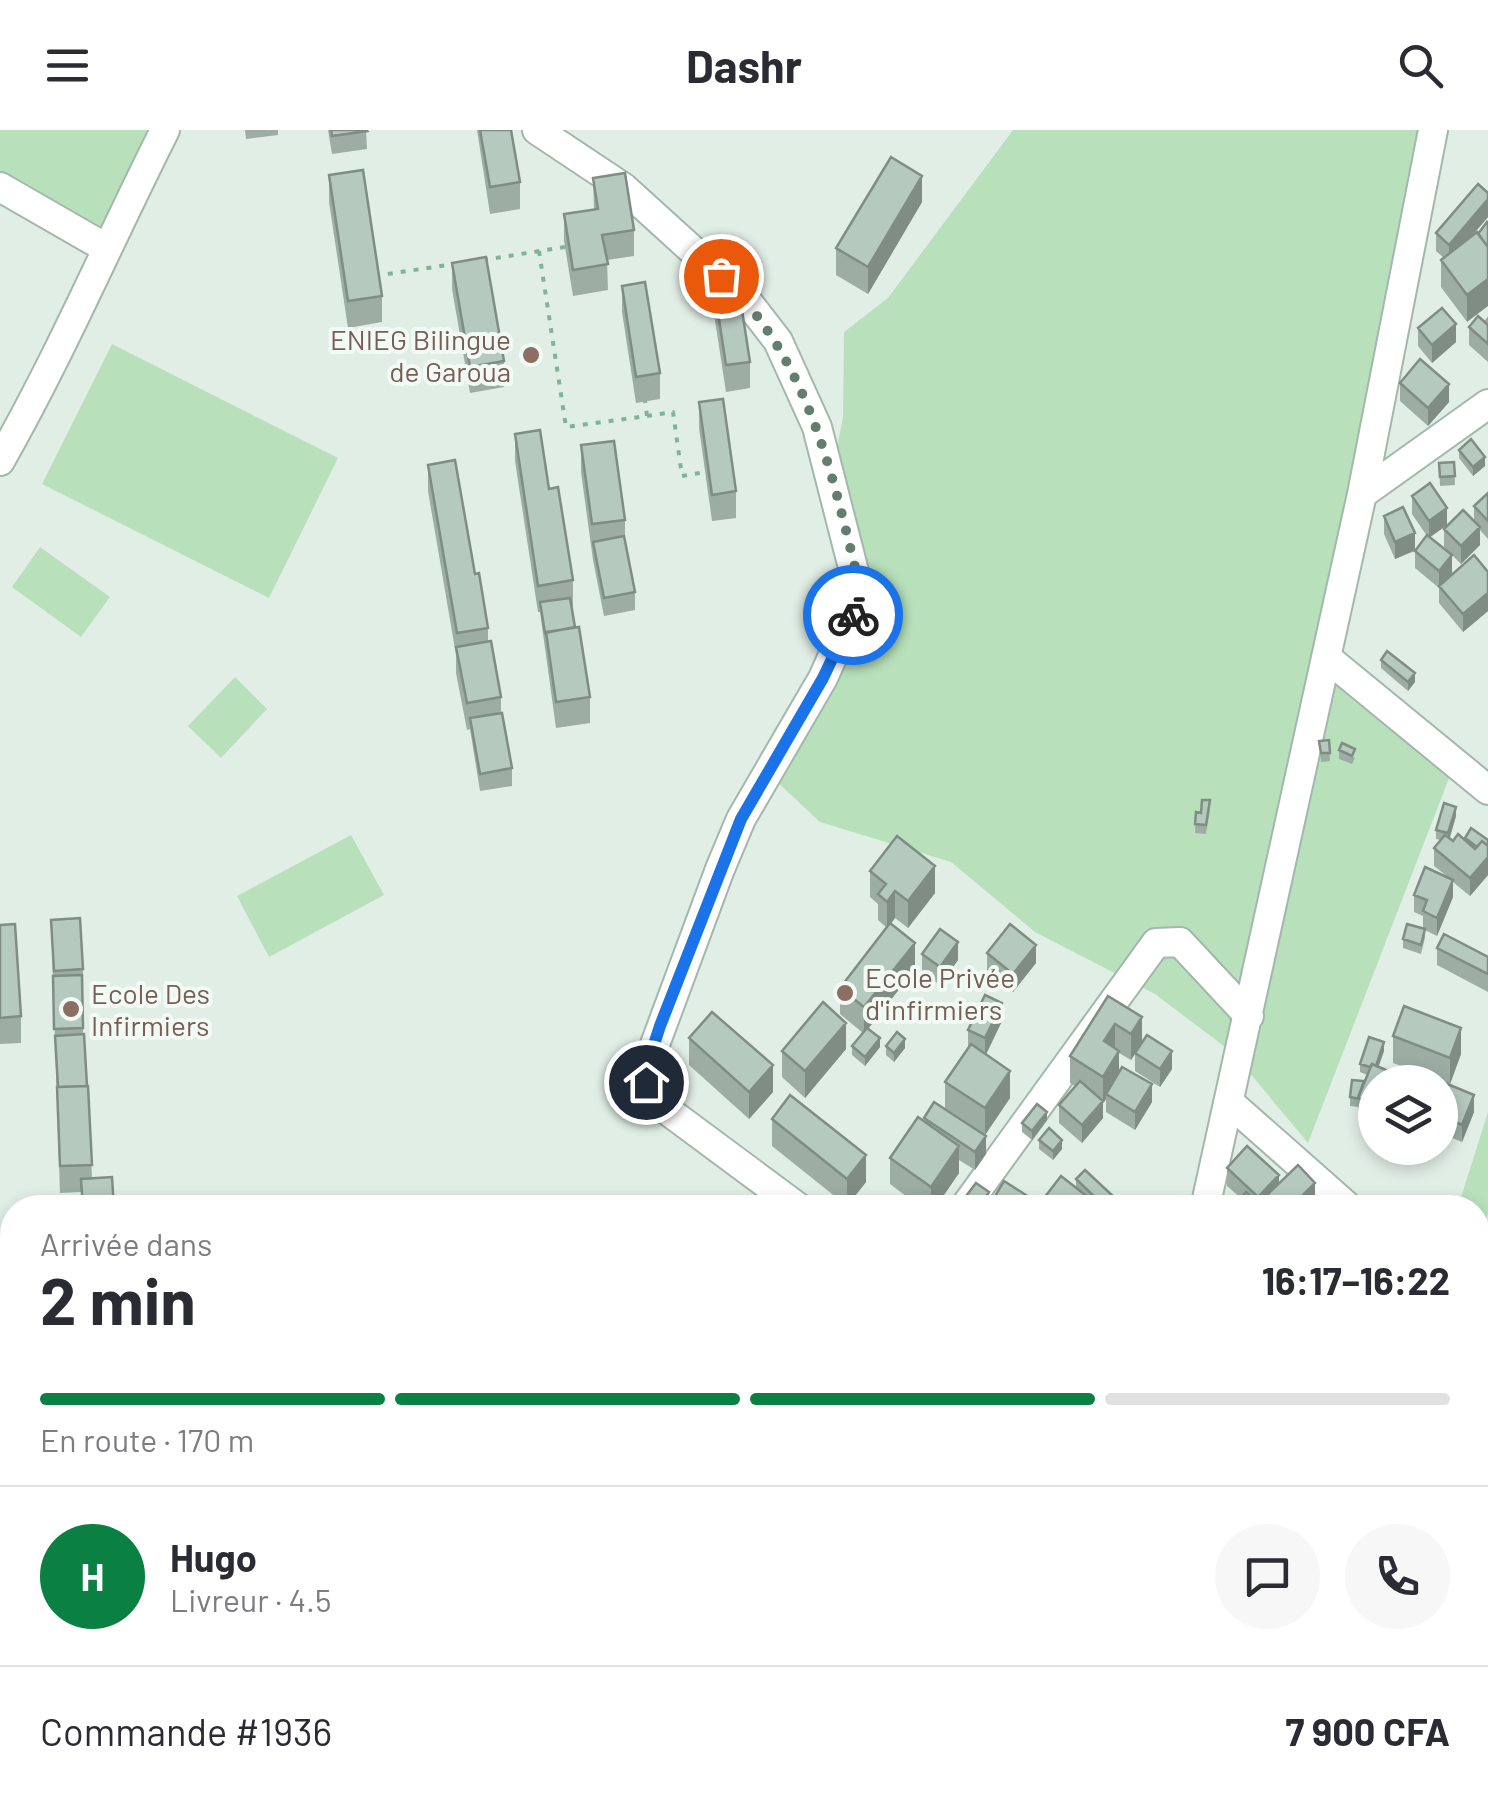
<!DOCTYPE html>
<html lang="fr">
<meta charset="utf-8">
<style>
:root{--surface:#fff;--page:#f7f7f7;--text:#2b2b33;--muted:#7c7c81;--line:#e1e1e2;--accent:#0b8043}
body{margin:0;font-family:Barlow,sans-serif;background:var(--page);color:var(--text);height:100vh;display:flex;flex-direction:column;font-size:38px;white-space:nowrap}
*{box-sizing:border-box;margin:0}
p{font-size:32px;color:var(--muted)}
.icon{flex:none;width:55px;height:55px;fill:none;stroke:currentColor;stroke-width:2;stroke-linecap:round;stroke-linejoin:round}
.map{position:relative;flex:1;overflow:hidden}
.side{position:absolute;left:0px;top:1065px;width:1490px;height:620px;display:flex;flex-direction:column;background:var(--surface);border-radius:40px 40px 0 0;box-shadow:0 5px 15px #0003}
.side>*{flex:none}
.fabs{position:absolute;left:1358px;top:935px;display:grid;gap:20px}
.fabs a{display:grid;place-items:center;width:100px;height:100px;border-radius:50%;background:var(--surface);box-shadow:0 5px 15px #0003;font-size:50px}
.pin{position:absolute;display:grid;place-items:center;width:85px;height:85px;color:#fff;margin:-42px;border:5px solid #fff;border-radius:50%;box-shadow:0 2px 10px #0007}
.courier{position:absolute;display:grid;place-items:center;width:100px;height:100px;margin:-50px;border:8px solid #1a73e8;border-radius:50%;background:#fff;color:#222;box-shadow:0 2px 12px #0007}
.headline em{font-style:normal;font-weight:700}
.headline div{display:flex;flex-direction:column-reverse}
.headline{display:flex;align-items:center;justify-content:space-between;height:170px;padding:0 40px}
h1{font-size:65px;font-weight:700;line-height:75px}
.bar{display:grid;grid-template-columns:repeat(4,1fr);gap:15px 10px;align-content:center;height:120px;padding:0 40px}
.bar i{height:12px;border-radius:8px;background:var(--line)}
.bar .current{background:var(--accent)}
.bar p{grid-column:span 4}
.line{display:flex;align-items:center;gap:25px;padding:0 40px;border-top:2px solid var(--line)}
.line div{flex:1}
.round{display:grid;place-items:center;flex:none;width:105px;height:105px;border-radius:52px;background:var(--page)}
header{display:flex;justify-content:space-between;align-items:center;height:130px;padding:0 40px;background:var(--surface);font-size:45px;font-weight:700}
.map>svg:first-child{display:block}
</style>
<header><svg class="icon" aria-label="menu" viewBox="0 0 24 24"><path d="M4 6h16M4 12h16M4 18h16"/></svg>Dashr<svg class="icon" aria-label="search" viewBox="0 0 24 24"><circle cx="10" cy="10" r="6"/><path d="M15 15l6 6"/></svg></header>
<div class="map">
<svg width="1488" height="1685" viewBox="0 0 1488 1685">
<rect width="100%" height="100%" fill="#e1eee6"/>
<path fill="#b8e1bb" d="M0,0h157l-63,126 -94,-55z
M1013,0h419l-97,530 118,108 -145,375 -75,-90 -78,-59 -120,-62 -84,-70 -131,-40 -46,-43 77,-177 -24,-106 16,-78 1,-86 44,-34z
M112,214l226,114 -69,140 -227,-114z
M40,417l70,50 -29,40 -69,-50z
M235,547l32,32 -46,49 -33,-32z
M351,705l33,60 -115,62 -32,-61z
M1488,982v101l-10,23v-28l-20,-1z
M1488,1304v381h-605l-8,-12 603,-1v-354z"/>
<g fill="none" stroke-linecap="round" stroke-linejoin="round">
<g stroke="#a3b7ac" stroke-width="32">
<path id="minor" d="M537,0l87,58 120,109 34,44 39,86 43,168 -37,83 -82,141 -21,50 -73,197 -1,17 6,16 147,109
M0,57l106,61
M0,331c61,-107 109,-220 165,-331
M1362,364l126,-90
M1326,527l162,133
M1230,973l119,105
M964,1078l192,-265 24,-1 69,74
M1205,1078l157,-714 71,-364
M1478,1189l10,9
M1478,1343l10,-13
M1478,1527l10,8
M1122,1672l14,13
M650,1685l11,-13"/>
</g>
<g stroke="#c0cac5" stroke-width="35">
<path id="major" d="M0,1615l12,10
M68,1672l15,13"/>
</g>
<path stroke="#7eb599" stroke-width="4" stroke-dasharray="5 8" stroke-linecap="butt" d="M539,121l27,176 81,-11 -2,-15
M483,130l82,-13
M375,146l79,-12
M647,286l26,-4 9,64 23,-4"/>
<use href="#minor" stroke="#fff" stroke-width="28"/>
<use href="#major" stroke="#61a888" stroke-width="30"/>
</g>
<path fill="#9dada3" d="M245,0h33v5l-32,4z
M328,0h38l1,19 -35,5z
M477,0h34l9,52v27l-30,5z
M329,45l53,121v26l-34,6 -19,-126z
M593,48l41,52v26l-27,4 1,30 -35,6 -9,-55v-27l30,-5z
M1488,63v24l-17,20 -4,85 -26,-35v-27l3,-2 -8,-7v-18z
M922,72l-54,92 -32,-19v-27z
M452,133l52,98v26l-34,6 -18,-104z
M712,144l38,88v26l-24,4 -14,-91z
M622,156l38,87v26l-24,4 -14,-91z
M1488,186v46l-19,-17v-18l15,-5z
M1418,198l38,14 -24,21 -14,-17z
M1400,253l49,19 -21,24 -28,-25z
M699,272l37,89v27l-24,3 -13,-93z
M515,304l34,55 24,91v26l-2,1 19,90v26l-34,5 -16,-116h-2l-23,-151z
M581,315l44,75v21l10,51v18l-31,6 -11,-56 -12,-88z
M1459,320l26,16 -12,10 -14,-18z
M1454,332l1,23 -15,1 -1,-23z
M428,335l47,109 13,54v13l13,56v16l11,55v18l-32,5 -10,-62 -3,1 -11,-57v-18l-28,-164z
M1488,363v46l-8,-9v15l-19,19 -17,-17v-18l30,-7v-16z
M1412,366l35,29 -17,12 22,36 -4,5 40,-6v39l-25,21 -24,-29v-15l-24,-20v-17l-20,8 -11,-25v-18l31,34 12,-14 -15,-22z
M1381,530l34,22 -7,9 -27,-23z
M1329,610l1,21 -9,1 -2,-21z
M1339,620l16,8 -3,6 -13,-5z
M1210,679l-4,25 -11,-1 1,-21 5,1z
M1456,686l-6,22 3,3 12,-1v-2l23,2v35l-18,21 -17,-14v15l-16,39 -12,-6v8l-4,16 -18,-6v-9l20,-10v-13l-9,-4v-17l34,-18 -14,-11v-18l7,-8 -5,-1v-9z
M870,741l65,22 -27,35 -13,-10 -4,6 24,45 -47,60 12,18 -15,19 -13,-11v-9l11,-13 -23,-19v-26l47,-60 -9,-8v-16l-8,-7z
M51,790l32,49v65l4,52h1l4,92 22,30h-32l-1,-16 -21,1z
M0,795l21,91v27l-21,1z
M1437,818l51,9v35l-51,-27z
M987,823l49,10 -23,29 -26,-22z
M922,824l36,6 -18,25 -18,-13z
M1108,866l34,47 30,26 -12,18 -25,-16v-18l-4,7 -12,-7v19l33,30 -17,28 -29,-18v-13l-3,4v15l-21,25 -23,-20v-18l16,-19 -5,-3v-27z
M1002,891l-16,34 24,43 -25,37 -40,-27v-26l23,-34v-18z
M1393,906l68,18 -11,30 -57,-21z
M689,908l84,54 -24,27 -60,-54z
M886,916l19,2 -11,14 -8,-7z
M846,919l-41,49 -23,-21v-26z
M1384,921l-6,16 24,15h-27v41l-17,-7v-9l-8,-1v-9l14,-16 3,-6 -7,-3v-8z
M1440,964l34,18 -12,30 -22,-9z
M924,988l62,36 -11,16 -16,-10v13l-24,35h-13l-32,-24v-26l34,-37z
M772,989l94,63 -19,24 -75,-60z
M1047,990l-15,20 -10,-8v-9z
M1039,1010l23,9 -9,11 -14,-11z
M1227,1038l52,16 36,16 -7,8h-42v-2l-1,2 -24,-10 -14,-12z
M1076,1049l38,29h-70v-10l32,-10z
M964,1069l25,2 -5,7h-20z
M0,1400l12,27v54l-12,1z
M456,1672h32l1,13h-111l78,-2z
M529,1672h33l-11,13h-9z"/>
<path fill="#7f8d85" d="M922,46v26l-54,92v-27z
M1488,69v18l-39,45v-17z
M1488,149v27l-21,16v-27z
M1456,194v18l-24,21v-18z
M1449,254v18l-21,24v-18z
M1485,327v9l-12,10v-9z
M1447,378v17l-18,13v-17z
M1480,397v18l-19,19v-18z
M1415,403v17l-20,9v-17z
M1452,425v18l-13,15v-17z
M1488,463v18l-25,21v-18z
M1415,543v9l-7,9v-9z
M1456,677v9l-8,26v-9z
M1488,722v23l-18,21v-18z
M935,736v27l-27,35v-27z
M1453,750v17l-16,39v-18z
M895,761v27l-8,10v-26z
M958,812v18l-18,25v-18z
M915,813v26l-51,65v-27z
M1036,815v18l-23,29v-18z
M1002,873v18l-17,35v-18z
M1142,887v27l-11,16v-26z
M846,893v26l-41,49v-27z
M1115,894v26l-11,-9z
M1461,898v26l-11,30v-26z
M880,908v9l-15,19v-9z
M905,909v9l-11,14v-9z
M1384,912v9l-9,26v-8z
M1119,921v26l-13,17v5l-3,4v15l-21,25v-18l21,-24v-24z
M1172,921v18l-12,18v-18z
M773,935v27l-24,27v-27z
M1010,941v27l-25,37v-27z
M1152,954v18l-17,28v-18z
M1474,965v17l-12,30v-17z
M1047,982v8l-15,20v-9z
M986,1006v18l-11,16v-18z
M1062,1010v9l-9,11v-9z
M959,1016v27l-24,35h-4v-21z
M866,1025v27l-19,24v-27z
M1279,1045v17l-13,4v10l-1,2h-7v-11z
M1315,1053v17l-7,8h-18z
M989,1062v9l-5,7h-6z
M1114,1067v11h-9v-1z
M12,1188v17l-12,10v-18z
M548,1672h14l-11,13h-3z
M489,1674v11h-12z"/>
<path fill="#b6c9be" stroke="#7f8d85" stroke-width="2.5" d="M331,0h35l1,1 -35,5z
M480,0h31l9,52 -30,5z
M891,27l31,19 -54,91 -32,-19z
M363,40l19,126 -34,5 -19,-126z
M625,43l9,57 -32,5 6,29 -35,6 -9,-56 34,-5 -5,-31z
M1478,54l10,9v6l-39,46 -13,-12z
M1487,92l1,1v24l-10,-13z
M1477,102l11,15v32l-21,16 -26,-35z
M486,127l18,104 -34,6 -18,-104z
M736,141l14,91 -24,3 -14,-91z
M645,152l15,91 -24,4 -14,-91z
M1442,178l14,16 -24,21 -14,-17z
M1478,186l10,9v19l-19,-17z
M1420,229l29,25 -21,24 -28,-25z
M723,269l13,92 -24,4 -13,-93z
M540,300l9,59 9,-2 15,93 -35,6 -23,-152z
M1471,309l14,18 -12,10 -14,-17z
M614,311l11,79 -33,4 -11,-79z
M455,330l20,114 4,-1 9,55 -31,5 -29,-168z
M1454,332l1,14 -15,1 -1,-14z
M1430,353l17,25 -18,13 -17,-25z
M1488,363v28l-14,-15z
M1403,377l12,26 -20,9 -11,-26z
M1463,380l17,17 -19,19 -17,-17z
M1427,405l25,20 -13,16 -24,-20z
M624,406l11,56 -31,6 -11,-56z
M1474,425l14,17v21l-25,21 -24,-28z
M570,468l5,29 -30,6 -5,-31z
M579,497l11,70 -34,5 -10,-70z
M491,511l10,56 -34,6 -11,-56z
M1387,521l28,22 -7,9 -27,-22z
M502,583l10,55 -32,6 -10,-56z
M1329,610l1,13h-9l-2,-12z
M1342,613l13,6 -3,7 -13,-6z
M1202,670h8l-4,25 -11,-1 1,-12 5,1z
M1444,673l12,4 -8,26 -12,-3z
M1471,698l17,12v6l-6,-5 -5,6 -12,-9z
M1458,704l17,15 7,-8 6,5v11l-18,21 -36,-30 11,-13 8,6z
M897,706l38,30 -27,35 -13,-10 -8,11 -9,-8 8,-10 -16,-13z
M1425,737l28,13 -16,38 -14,-7 4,-11 -13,-5z
M80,788l3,51 -29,2 -3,-51z
M890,793l25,20 -51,64 -24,-19z
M15,794l6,92 -21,2v-93z
M1010,794l26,21 -23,29 -26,-21z
M1407,794l18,5 -4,16 -18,-6z
M940,799l18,13 -18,25 -18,-13z
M1444,804l44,23v17l-51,-26z
M82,845l1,53 -29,1 -1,-53z
M985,865l17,8 -17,35 -17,-8z
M1108,866l34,21 -11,17 -16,-10 -11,17 15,10 -16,26 -33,-21z
M823,872l23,21 -41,48 -23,-20z
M1404,876l57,22 -11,30 -57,-22z
M712,882l61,53 -24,27 -60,-54z
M867,898l13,10 -15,19 -13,-11z
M897,902l8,7 -11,14 -8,-7z
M84,904l3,52 -29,1 -3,-51z
M1147,905l25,16 -12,18 -25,-16z
M1369,907l15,5 -8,24 -4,-2 -2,3 -10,-3z
M971,914l39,27 -25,37 -40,-26z
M1372,934l30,13 -2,5h-25v23l-17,-7z
M1122,937l30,17 -17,28 -29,-18z
M1352,950l12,1 -6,17 2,1 -10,-2z
M1080,951l23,20 -21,24 -23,-20z
M1445,953l29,12 -12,30 -22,-10v-21z
M88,956l4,79 -32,1 -3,-79z
M790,965l76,60 -19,24 -75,-60z
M934,972l52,34 -11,16 -51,-34z
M1037,974l10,8 -15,19 -10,-8z
M918,987l41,29 -28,41 -41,-29z
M1049,998l13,12 -9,11 -14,-11z
M1247,1016l32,29 -21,22 -31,-29z
M1298,1035l17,18 -25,25h-13l-11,-12z
M1085,1040l29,27 -9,10 -29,-28z
M1061,1046l28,22 -8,10h-25l-12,-10z
M112,1047l2,31h-31l-2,-29z
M1004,1051l33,21 -4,6h-45z
M976,1053l13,9 -11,16 -14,-9z
M1246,1062l18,16h-31z
M12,1147v41l-12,9v-40z
M10,1399l2,28v28l-12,1v-56z
M388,1672h56l15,13h-81z
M458,1672h30l1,2 -12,11h-8z"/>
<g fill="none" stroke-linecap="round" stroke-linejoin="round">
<path stroke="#637e70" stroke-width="10" stroke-dasharray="0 18" d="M721,146c86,81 110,192 137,304l2,15 -7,20"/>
<path stroke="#1a73e8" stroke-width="12" d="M646,952l1,-16 13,-40 81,-207 82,-141 30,-63"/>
</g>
<g fill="#8d6e63" stroke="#f2faf5" stroke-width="4">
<circle cx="531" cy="225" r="10"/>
<circle cx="845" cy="863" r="10"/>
<circle cx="71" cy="879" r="10"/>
</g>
<g text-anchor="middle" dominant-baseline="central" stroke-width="8" stroke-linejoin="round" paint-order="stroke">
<g font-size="28" fill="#785e54" stroke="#f2faf5" text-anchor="start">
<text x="511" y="209" text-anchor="end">ENIEG Bilingue<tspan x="511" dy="32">de Garoua</tspan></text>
<text x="865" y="847">Ecole Privée<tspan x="865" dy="32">d'infirmiers</tspan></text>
<text x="91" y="863">Ecole Des<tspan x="91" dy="32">Infirmiers</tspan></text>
</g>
</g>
</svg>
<div class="fabs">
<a><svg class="icon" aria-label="layers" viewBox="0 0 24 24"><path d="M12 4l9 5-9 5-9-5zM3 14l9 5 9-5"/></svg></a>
</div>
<div class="pin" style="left:721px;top:146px;background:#ea580c"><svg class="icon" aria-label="bag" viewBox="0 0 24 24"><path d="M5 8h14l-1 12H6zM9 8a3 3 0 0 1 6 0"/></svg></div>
<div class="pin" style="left:646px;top:952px;background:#1f2937"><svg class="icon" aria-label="home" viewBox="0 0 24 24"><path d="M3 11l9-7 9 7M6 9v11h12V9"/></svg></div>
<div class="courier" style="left:853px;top:485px"><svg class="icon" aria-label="bike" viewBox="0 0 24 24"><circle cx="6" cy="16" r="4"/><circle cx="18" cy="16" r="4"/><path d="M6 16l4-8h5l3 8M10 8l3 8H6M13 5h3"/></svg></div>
<section class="side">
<div class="headline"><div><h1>2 min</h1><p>Arrivée dans</p></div><em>16:17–16:22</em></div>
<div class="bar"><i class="current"></i><i class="current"></i><i class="current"></i><i></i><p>En route · 170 m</p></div>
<div class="line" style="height:180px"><b class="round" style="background:var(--accent);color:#fff">H</b><div><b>Hugo</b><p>Livreur · 4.5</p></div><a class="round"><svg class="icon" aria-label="chat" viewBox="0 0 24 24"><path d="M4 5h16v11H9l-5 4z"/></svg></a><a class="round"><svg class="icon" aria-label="phone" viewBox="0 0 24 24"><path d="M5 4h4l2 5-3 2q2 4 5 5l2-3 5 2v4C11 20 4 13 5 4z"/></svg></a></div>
<div class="line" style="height:130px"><div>Commande #1936</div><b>7 900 CFA</b></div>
</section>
</div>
